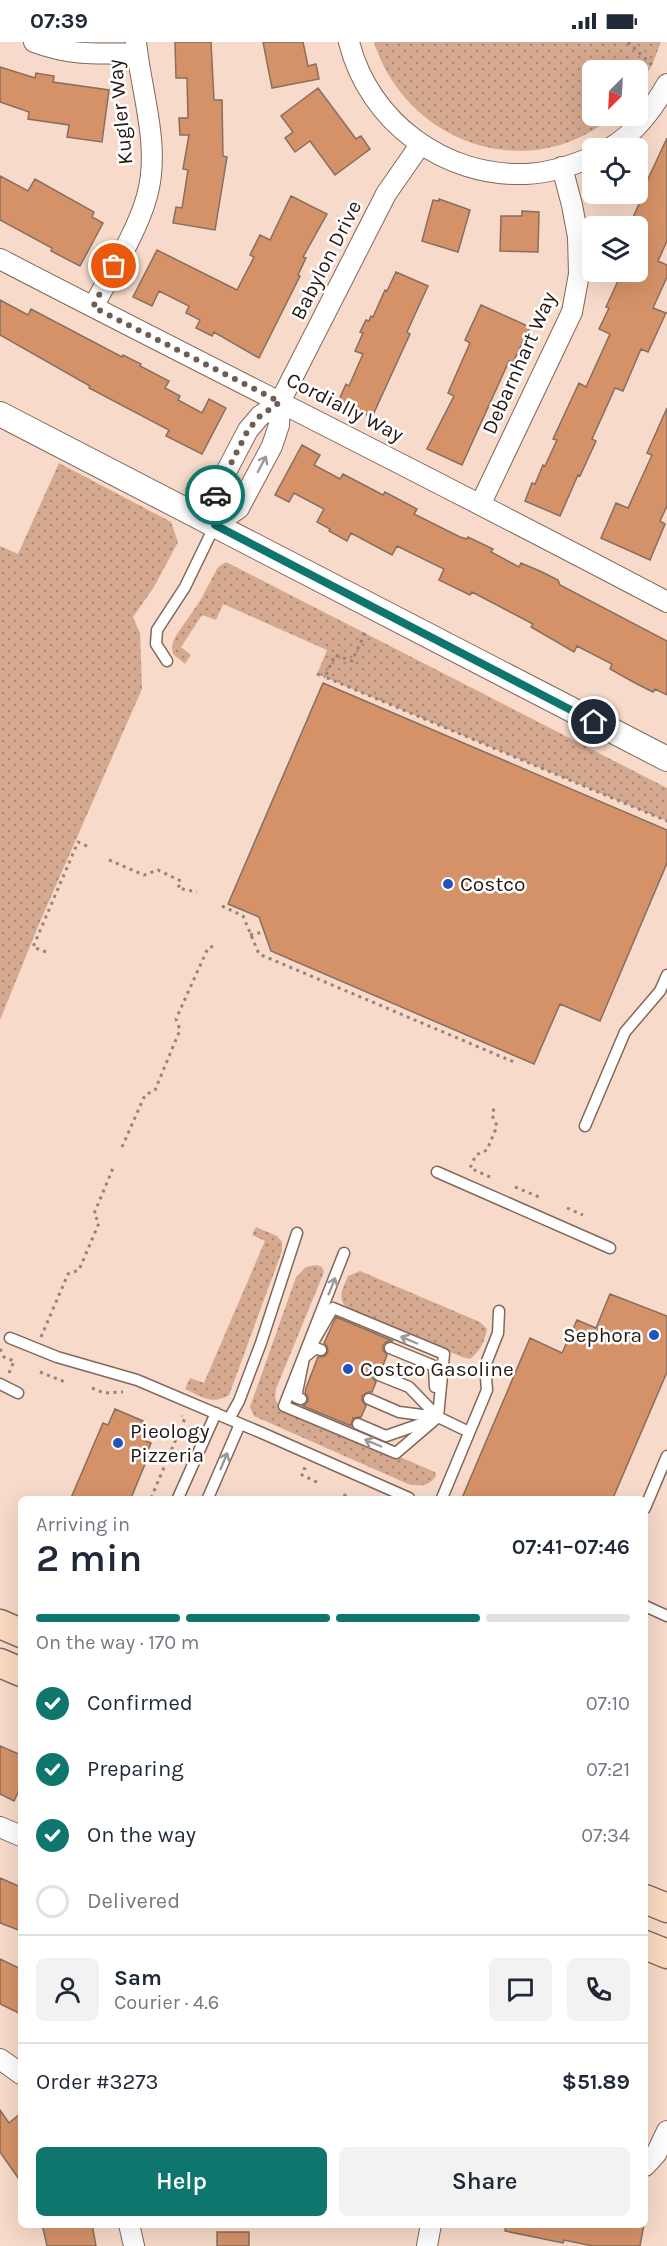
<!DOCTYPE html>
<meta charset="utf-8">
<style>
:root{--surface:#fff;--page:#f2f2f3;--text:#1f2937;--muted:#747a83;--line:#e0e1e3;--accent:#0f766e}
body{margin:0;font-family:Karla,sans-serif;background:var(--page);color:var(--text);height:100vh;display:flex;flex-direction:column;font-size:22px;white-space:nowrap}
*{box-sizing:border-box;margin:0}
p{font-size:20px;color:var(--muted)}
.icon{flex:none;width:33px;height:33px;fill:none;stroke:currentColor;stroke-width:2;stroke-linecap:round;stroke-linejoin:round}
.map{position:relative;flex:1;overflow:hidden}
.sheet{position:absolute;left:18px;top:1454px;width:630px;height:732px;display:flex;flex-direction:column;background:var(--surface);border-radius:9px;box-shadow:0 6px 24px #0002}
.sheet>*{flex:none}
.needle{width:39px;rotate:204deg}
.tools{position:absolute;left:582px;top:18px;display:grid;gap:12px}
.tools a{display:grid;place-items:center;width:66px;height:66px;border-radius:9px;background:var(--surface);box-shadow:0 6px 24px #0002;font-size:30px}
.pin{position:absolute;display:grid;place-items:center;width:51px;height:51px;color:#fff;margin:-26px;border:3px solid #fff;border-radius:50%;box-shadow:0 2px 6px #0007}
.courier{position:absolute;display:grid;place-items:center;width:60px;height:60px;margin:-30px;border:4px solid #0f766e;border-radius:50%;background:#fff;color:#222;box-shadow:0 2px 8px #0007}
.summary em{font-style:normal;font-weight:600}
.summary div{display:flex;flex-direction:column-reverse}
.summary{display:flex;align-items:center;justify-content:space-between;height:102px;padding:0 18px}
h1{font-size:39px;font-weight:600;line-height:45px}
.bar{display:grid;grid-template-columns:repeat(4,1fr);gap:9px 6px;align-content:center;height:72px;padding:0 18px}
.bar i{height:8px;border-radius:4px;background:var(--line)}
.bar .active{background:var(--accent)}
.bar p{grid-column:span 4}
.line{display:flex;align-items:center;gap:15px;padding:0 18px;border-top:2px solid var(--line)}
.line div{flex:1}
.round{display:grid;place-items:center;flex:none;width:63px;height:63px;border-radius:9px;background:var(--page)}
ol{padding:0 18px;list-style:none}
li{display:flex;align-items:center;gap:18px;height:66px}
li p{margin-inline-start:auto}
li .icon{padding:6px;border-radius:50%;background:var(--accent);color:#fff;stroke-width:4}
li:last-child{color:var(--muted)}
li i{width:33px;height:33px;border:3px solid var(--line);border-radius:50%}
.action{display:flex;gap:12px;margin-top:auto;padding:12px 18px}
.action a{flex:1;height:69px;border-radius:9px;background:var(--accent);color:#fff;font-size:24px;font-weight:600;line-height:69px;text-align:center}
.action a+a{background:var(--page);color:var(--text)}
.status{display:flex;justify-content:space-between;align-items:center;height:42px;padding:0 30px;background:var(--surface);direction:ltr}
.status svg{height:16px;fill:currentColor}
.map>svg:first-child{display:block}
</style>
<div class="status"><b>07:39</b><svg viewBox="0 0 49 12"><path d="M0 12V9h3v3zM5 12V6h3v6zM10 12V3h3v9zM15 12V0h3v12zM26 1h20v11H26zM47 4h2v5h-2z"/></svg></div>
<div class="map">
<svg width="667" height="2204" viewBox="0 0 667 2204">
<defs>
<pattern id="green-dots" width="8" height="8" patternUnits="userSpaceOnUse" patternTransform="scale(1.5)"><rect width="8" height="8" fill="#d5a98f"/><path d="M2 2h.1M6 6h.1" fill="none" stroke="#ad8974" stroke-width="1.8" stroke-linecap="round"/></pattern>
</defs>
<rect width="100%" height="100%" fill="#f7dac9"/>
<path fill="url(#green-dots)" d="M374,0h287l-9,23 -14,24v-19h-46v46h21c-84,71 -207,27 -239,-74z
M59,421l112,59 7,20 -24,45 -21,30 7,16 2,56 -103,235 -39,96v-474l18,8z
M226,520l441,226v33l-350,-147 10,-24 -104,-46 -7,16 -14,-5 -21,32 10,8 -6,9 -12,-10 -1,-8 3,-9 25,-36 18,-34z
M256,1185l21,9 5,6v9l-53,144c-17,10 -27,2 -44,-6l5,-11 14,5 61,-142 -13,-6z
M316,1223l6,2 2,5 -48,117 -1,8 3,8 157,67 1,4c-8,11 -15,10 -28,8l-154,-68 -4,-9 46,-130 10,-10z
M360,1229l120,51 7,7c-2,12 -7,22 -17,30l-8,-2 -116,-50c-9,-10 -3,-19 2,-31z"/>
<path fill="#d59268" stroke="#886e5f" stroke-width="1.5" d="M175,0h36l3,58h8l1,56 4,1 -12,73 -42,-7 3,-16 6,1 6,-38 -5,-1 6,-34h-9l-1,-17h9l-1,-40h-11z
M263,0h40l5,24 8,-2 3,15 -47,9z
M0,25l35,11 1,-5 18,3 -1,6 56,8 -7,52 -35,-5 2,-12 -41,-6 1,-7 -29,-10z
M318,46l38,51 5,-3 9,13 -35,26 -25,-34 -15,11 -10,-14 8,-6 -12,-16z
M667,96v103l-9,20 9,4v12l-14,31 13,5 -18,39 -7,-3 -18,42 -8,-3 -23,51 4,2 -16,35 -2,-1 -18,41 -35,-15 7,-18 3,1 8,-19 2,1 12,-26 -4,-1 26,-56 7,4 24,-53 -11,-5 10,-21 -3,-1 16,-35h16v-46h-9l15,-33 -2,-1z
M0,134l28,15 7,-12 59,33 -2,5 11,6 -23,43 -29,-15 1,-3 -52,-28z
M291,154l36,18 -24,43 3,1 -8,17 2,1 -41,82 -45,-26 -2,4 -16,-8 4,-8 -14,-7 3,-7 -30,-15 -7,15 -19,-9 24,-47 80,40 17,-33 -4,-2 10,-20 10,5z
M439,157l31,11 -12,42 -36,-11 11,-41 6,1z
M522,169l17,1 -1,40 -38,-1 1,-35h21z
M396,230l32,14 -21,46 3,2 -38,83 -34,-15 8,-18 3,2 14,-32 -8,-3 8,-18 -3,-1 6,-12 3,1 2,-5 2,1 12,-27 2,1z
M0,258l28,15 3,-6 91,48 1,-2 18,9 -1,2 29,15 -4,7 15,8 -2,4 24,13 7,-14 17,9 -24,46 -36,-18 3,-6 -80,-42 1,-2 -90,-51z
M481,263l49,22 -17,35 -4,-1 -47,104 -35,-16 27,-53 -6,-3 22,-50 -5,-3z
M667,366v98l-7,15 5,3 -15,36 -49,-22 15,-35 12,5 24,-53 -5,-2z
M302,403l18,10 -6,10 26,14 3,-5 40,21 2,-3 32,17 -3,5 46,23 7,2 1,-2 25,12 -2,3 28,15 2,-4 21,9 16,8 2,5 107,56v54l-12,-6 -2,3 -18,-9 -25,-14 2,-5 -35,-18 -3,6 -43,-25 2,-3 -61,-32 -2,3 -31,-15 5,-11 -47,-23 -5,9 -41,-22 -4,8 -18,-10 1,-2 -13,-7 7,-13 -30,-16 -5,9 -14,-7z
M323,641l344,147v33l-67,158 -40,-17 -26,60 -263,-113 -12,-34 -31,-13z
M610,1252l57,22v56l-54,126h-151l68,-160 32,15 15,-33 19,8z
M336,1275l57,24h-5l-5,4v5l4,5 -5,13h-5l-5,4v5l4,5 -4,10h-4l-6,4v4l4,6 -5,11 -8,1 -2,8 -48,-20 5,-5v-4l-3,-4 1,-5 12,-31 7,-1 3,-4 -1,-6 -3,-3z
M115,1367l28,12 -3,8 6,3 -3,8 8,3 -5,13 2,1 -17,41h-60l32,-75 5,2z
M0,1704l21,9v31l-7,15 -14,-7z
M0,1836l21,9v44l-21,-8z
M0,1917l21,10v45l-21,-10z
M0,2068l9,13 12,-10v69l-21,-30z
M42,2182h50l4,22h-49z
M506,2182h138l-4,22h-47l-29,-6 -1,3 -58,-12z
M217,2190h32v14h-32z"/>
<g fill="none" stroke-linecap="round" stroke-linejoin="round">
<g stroke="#826859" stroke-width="13">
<path id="service" d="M167,619l-11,-17 1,-14 28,-43 30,-62
M585,1084l40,-94 35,-41 7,-16
M437,1130l173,76
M10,1296l47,19 80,23 125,53 147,65
M390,1306l44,18 1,21
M306,1314l10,-8 5,2
M379,1333l30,12 29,30
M0,1342l18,9
M301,1357l-5,-2 8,-39 29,-50 111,46 -6,63 -42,36 -112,-47 60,-153
M369,1357l30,13 39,5 31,15
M229,1377l10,-18 22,-58 36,-110
M358,1382l28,12 46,-16
M178,1456l38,-85
M208,1456l32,-74
M442,1456l45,-108 -2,-24 13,-33 1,-22
M645,1466l22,-52
M645,1564l22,10"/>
</g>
<g stroke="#826859" stroke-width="22">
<path id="minor" d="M34,0c37,14 64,12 103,11
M349,0c20,80 95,135 177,132 23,-1 45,-8 66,-17
M610,106c24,-14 43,-39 57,-64
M0,217c222,115 446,226 667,343
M93,265c17,-32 45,-77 54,-111 14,-50 -6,-104 -11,-154
M481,461l91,-191 7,-38 -1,-37 -6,-32 -10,-38
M215,483l24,-17 33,-62 7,-21 1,-23 106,-208 34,-49
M215,483l-1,-30 34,-65 12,-14 20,-14
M0,1785l21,9
M0,2017l21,15
M645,2124l11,-12 11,-23
M129,2182l5,22
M427,2204l4,-22"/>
</g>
<g stroke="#826859" stroke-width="26">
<path id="tertiary" d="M0,372l667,345"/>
</g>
<g stroke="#826859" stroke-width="31">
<path id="secondary" d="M0,1582l21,9
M0,1621l21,9
M645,1857l22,9
M645,1903l22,9"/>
</g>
<path stroke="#978377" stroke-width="3" stroke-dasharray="3 4.5" stroke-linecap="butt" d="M628,0l25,24
M365,591l-13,28 -17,-6 -10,22 342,144
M317,632l8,3
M109,818l35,15 14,-5 23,11 -3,7 19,4
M222,864l21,10 16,38 255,108
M250,893l13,-3
M46,910l-13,-5 45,-105 11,5
M122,1105l23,-52 10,-5 25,-60 -4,-11 32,-71 6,-2
M490,1135l-20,-9 6,-13 11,-5 10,-24 -5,-11 3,-10
M515,1145l24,10
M567,1166l16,7
M41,1295l27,-63 11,-4 20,-47 -5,-9 19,-46
M0,1307l4,8 10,4
M40,1330l25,10
M9,1331l5,-12
M92,1346l12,5 19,-1
M303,1426l2,1 -3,6 19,9
M344,1452l3,4
M151,1456l34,-80 -3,-2"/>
<use href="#service" stroke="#fff" stroke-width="10"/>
<use href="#minor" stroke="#fff" stroke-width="20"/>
<use href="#tertiary" stroke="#fff" stroke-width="24"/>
<use href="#secondary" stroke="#fcdac1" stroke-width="28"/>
</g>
<defs><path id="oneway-shaft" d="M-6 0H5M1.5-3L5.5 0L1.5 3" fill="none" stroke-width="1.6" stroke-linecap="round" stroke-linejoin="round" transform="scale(1.5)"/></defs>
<g stroke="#9c9895">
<use href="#oneway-shaft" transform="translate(262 422) rotate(-62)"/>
<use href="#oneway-shaft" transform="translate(332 1244) rotate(-68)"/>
<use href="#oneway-shaft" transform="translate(409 1298) rotate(-157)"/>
<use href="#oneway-shaft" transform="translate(373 1401) rotate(-157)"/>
<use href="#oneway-shaft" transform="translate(224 1419) rotate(-67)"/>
</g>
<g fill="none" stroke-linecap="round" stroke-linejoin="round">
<path stroke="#6e5d53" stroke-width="6" stroke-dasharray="0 10.8" d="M114,224l-21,41 187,95 -20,14 -12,14 -33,65"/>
<path stroke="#0f766e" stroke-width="8" d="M215,453v30l379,197"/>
</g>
<g fill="#1f53c0" stroke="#fff" stroke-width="2">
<circle cx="448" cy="842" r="6"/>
<circle cx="654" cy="1293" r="6"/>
<circle cx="348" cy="1327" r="6"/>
<circle cx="118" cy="1401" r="6"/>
</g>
<g text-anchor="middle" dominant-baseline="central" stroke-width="5" stroke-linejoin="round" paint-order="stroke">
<g font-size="21" fill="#241913" stroke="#fff">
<text transform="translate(120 70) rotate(-96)">Kugler Way</text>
<text transform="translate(326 218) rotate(-63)">Babylon Drive</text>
<text transform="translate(519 321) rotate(-66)">Debarnhart Way</text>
<text transform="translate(345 365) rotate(27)">Cordially Way</text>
</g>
<g font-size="21" fill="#241913" stroke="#fff" text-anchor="start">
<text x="460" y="842">Costco</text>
<text x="642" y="1293" text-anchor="end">Sephora</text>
<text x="360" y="1327">Costco Gasoline</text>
<text x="130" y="1389">Pieology<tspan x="130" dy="24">Pizzeria</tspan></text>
</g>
</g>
</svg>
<div class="tools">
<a><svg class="needle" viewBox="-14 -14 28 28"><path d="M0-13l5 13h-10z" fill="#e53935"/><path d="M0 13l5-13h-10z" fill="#747a83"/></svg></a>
<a><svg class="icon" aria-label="locate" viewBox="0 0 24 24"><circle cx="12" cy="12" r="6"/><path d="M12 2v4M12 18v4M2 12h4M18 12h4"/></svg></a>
<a><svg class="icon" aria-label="layers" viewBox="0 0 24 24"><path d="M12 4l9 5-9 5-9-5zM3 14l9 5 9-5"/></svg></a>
</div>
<div class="pin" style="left:114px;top:224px;background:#ea580c"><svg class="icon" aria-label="bag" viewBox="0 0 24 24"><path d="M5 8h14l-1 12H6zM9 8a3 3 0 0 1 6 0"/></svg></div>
<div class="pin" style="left:594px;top:680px;background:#1f2937"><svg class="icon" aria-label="home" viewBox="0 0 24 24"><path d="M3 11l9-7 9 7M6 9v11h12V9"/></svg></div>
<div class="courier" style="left:215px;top:453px"><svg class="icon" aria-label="car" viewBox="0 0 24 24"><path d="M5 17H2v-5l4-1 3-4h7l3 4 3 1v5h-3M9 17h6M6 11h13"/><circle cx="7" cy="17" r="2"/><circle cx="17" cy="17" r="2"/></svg></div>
<section class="sheet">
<div class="summary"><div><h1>2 min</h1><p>Arriving in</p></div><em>07:41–07:46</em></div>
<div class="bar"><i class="active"></i><i class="active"></i><i class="active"></i><i></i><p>On the way · 170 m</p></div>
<ol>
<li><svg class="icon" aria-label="check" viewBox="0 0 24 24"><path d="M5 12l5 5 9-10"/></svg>Confirmed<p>07:10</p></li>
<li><svg class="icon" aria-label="check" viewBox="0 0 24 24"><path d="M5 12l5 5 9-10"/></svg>Preparing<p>07:21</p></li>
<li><svg class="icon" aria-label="check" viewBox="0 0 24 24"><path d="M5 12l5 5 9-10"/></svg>On the way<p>07:34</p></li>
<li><i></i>Delivered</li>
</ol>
<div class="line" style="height:108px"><a class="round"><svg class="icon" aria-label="person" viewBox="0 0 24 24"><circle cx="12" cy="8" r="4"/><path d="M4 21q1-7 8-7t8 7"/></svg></a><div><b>Sam</b><p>Courier · 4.6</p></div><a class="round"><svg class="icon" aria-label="chat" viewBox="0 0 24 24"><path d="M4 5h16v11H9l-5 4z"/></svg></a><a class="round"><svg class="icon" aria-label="phone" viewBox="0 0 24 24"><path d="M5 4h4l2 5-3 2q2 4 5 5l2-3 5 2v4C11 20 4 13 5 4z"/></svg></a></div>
<div class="line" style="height:78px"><div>Order #3273</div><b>$51.89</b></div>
<div class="action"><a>Help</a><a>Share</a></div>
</section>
</div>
